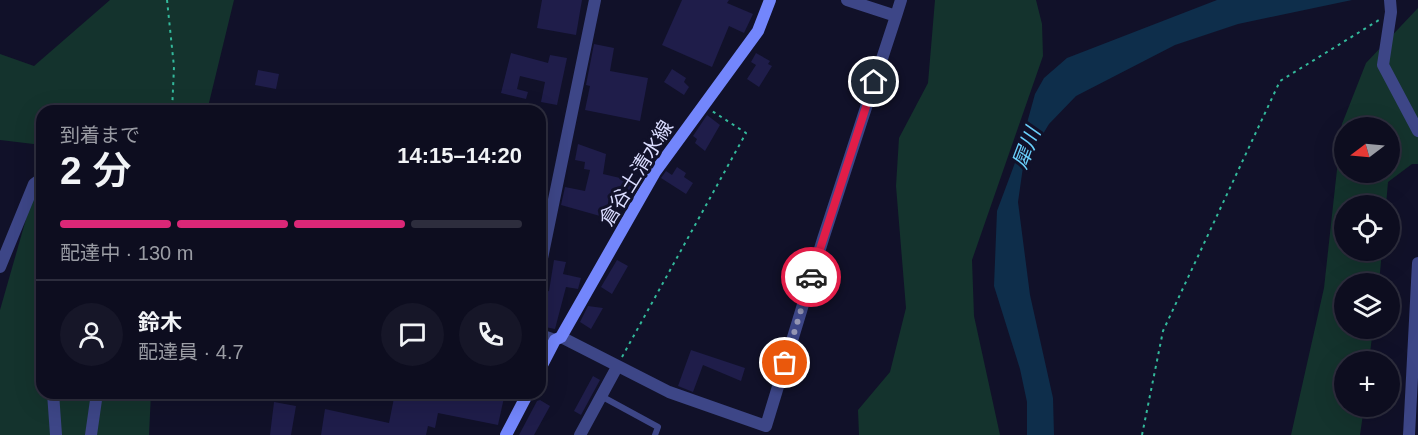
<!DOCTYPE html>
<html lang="ja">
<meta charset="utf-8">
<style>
:root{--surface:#0d0d1f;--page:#161628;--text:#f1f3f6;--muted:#9a9ca4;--line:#2d2d3d;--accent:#db2777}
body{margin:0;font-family:Helvetica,"Noto Sans JP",sans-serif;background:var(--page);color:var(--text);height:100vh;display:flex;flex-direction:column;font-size:22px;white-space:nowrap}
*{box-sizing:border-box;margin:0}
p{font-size:20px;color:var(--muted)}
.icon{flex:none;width:33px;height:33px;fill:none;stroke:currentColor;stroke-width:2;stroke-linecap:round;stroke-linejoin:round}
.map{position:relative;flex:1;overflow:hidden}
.panel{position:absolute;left:36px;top:105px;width:510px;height:294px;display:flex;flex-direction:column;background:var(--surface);border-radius:18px;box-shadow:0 6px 24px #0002,0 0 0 2px var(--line)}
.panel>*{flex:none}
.needle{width:39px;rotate:254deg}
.controls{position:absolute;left:1334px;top:117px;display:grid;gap:12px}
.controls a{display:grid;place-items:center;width:66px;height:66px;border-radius:50%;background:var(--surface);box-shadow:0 6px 24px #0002,0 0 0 2px var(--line);font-size:30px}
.pin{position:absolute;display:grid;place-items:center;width:51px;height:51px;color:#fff;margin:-26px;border:3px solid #fff;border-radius:50%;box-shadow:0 2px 6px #0007}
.courier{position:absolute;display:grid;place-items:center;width:60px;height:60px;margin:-30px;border:4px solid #e11d48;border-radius:50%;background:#fff;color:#222;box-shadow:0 2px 8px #0007}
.summary em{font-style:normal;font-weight:600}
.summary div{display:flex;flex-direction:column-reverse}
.summary{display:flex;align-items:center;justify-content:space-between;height:102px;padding:0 24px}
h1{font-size:39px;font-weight:600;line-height:45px}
.bar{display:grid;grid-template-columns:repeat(4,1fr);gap:9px 6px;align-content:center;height:72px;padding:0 24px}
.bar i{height:8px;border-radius:4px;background:var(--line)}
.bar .active{background:var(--accent)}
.bar p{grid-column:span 4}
.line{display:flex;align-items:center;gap:15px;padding:0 24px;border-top:2px solid var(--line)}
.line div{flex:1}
.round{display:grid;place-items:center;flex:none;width:63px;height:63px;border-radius:32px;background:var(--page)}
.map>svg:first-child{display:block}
</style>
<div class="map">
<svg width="1418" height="435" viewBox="0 0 1418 435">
<rect width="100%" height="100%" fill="#111129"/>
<path fill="#14332d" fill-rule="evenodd" d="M110,0h124l-27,111h-165v34l-42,-5v-86l34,12z
M935,0h101l6,24 1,32 -71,204 2,56 26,119h-141l-1,-25 32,-38 16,-64 -10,-122 3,-48 29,-55z
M1418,8v156h-6l-24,18 -2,23 -42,1v44l38,1 -3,32 -35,1v44l29,1 -4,32 -25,1v44l20,1 -4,28h-69l33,-147 18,-164 24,-61zM1344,128h45v44h-45z
M42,163v230h109l-2,42h-149v-125z"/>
<path fill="#0e2e4b" d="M1217,0h135l-114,24 -63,21 -99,51 -27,28 -26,43 -5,35 12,93 23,103 1,37h-27v-33l-7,-33 -26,-83 3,-75 22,-59 16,-58 9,-16 23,-20z"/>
<path fill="#1f1d4a" d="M542,0h40l-6,35 -39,-7z
M682,0h47l-2,3 26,11 -9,19 -15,-7 -17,41 -50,-22z
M594,44l20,4 -4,23 38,7 -8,43 -55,-11 5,-24 -4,-1z
M511,53l37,10 2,-8 17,3 -10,47 -16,-3 4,-20 -25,-6 -3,13 11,3 -2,7 -25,-6z
M756,53l14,8 -2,3 4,2 -13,21 -12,-8 9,-14 -5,-3z
M672,69l14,9 -2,4 5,5 -5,8 -20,-13z
M258,70l21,4 -3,15 -21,-4z
M707,115l13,10 -15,26 -10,-8 2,-4 -4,-3z
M578,144l28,10 -3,20 30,7 -3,16 -20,-4 -4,21 -5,-1 -1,3 -39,-11 4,-18 20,4 5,-21 -6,-1 1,-7 -10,-2z
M677,167l9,6 -2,4 9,6 -7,11 -25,-16 5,-7 6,4z
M554,260l12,2 -3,12 18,4 -3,11 -12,-2 -11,42 -15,-3 3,-34 6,-1z
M617,260l11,6 -16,28 -11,-7z
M588,306l15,2 -12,21 -11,-7z
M691,350l54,18 -4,13 -38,-16 -10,27 -15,-6z
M593,376l7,4 -19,35 -7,-4z
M395,393h110l-7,32 -60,-12 -3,15 -7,-2 -2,9h-105l4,-26 64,14z
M540,400l10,6 -16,29h-15l18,-34z
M274,402l22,4 -5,29h-21z"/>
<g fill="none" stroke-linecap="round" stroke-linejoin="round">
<path stroke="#33b99b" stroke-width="2" stroke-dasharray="3 4.5" stroke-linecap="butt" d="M167,0l7,67 -2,44
M622,357l124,-224 -34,-22
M1142,435l21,-104 117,-250 99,-61"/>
<path stroke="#3d4687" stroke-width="6" d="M601,396l57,31 -3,8"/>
<path stroke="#3d4687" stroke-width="12" d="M896,16l5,-16
M0,267l34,-83 8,-6
M540,268l55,-268
M540,335l15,5
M561,337l108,55 97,34 57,-187 73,-223 -49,-16
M53,393l3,42
M91,435l6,-42
M580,435l37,-68"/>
<path stroke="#3d4687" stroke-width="12" d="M1390,0l1,12 -8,53 35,66
M1409,435l9,-172"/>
<path stroke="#7386fc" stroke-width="12" d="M540,369l15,-29 6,-3 94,-165 103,-141 12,-31
M506,435l22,-42"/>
</g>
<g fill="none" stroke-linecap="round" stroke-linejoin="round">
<path stroke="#9495b3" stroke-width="6" stroke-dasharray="0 10.8" d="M785,363l26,-86"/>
<path stroke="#e11d48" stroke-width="8" d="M811,277l63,-195"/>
</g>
<g text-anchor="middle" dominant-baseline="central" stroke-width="6" stroke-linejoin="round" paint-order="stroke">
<g font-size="20" fill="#dadcfe" stroke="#111129">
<text transform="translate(636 173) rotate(-58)">倉谷土清水線</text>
</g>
<g font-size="21" font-style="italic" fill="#6ad0fc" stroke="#111129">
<text transform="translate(1026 148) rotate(-69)">犀川</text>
</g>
</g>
</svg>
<div class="controls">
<a><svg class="needle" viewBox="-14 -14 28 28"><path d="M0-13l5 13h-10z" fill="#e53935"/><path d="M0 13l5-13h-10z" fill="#9a9ca4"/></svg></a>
<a><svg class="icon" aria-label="locate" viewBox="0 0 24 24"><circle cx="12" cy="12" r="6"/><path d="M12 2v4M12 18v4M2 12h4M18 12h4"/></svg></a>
<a><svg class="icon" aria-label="layers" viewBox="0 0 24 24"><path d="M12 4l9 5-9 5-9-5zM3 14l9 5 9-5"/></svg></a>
<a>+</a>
</div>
<div class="pin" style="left:785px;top:363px;background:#ea580c"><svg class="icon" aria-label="bag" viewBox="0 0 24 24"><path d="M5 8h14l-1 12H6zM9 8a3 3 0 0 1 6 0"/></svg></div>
<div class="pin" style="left:874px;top:82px;background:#1f2937"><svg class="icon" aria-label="home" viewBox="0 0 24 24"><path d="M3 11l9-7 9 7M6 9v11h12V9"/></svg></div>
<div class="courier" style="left:811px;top:277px"><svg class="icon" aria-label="car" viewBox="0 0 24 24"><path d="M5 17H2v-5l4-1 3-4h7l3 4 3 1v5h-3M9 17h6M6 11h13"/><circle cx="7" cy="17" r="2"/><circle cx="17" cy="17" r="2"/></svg></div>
<section class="panel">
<div class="summary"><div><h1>2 分</h1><p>到着まで</p></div><em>14:15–14:20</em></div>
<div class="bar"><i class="active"></i><i class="active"></i><i class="active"></i><i></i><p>配達中 · 130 m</p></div>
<div class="line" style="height:108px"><a class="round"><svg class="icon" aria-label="person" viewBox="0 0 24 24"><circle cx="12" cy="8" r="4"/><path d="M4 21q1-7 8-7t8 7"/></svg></a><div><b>鈴木</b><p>配達員 · 4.7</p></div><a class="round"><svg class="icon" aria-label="chat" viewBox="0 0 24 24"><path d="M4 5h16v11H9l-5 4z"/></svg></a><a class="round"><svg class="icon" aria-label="phone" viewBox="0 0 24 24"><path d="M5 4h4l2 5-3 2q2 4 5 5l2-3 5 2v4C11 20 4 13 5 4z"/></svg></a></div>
</section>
</div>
